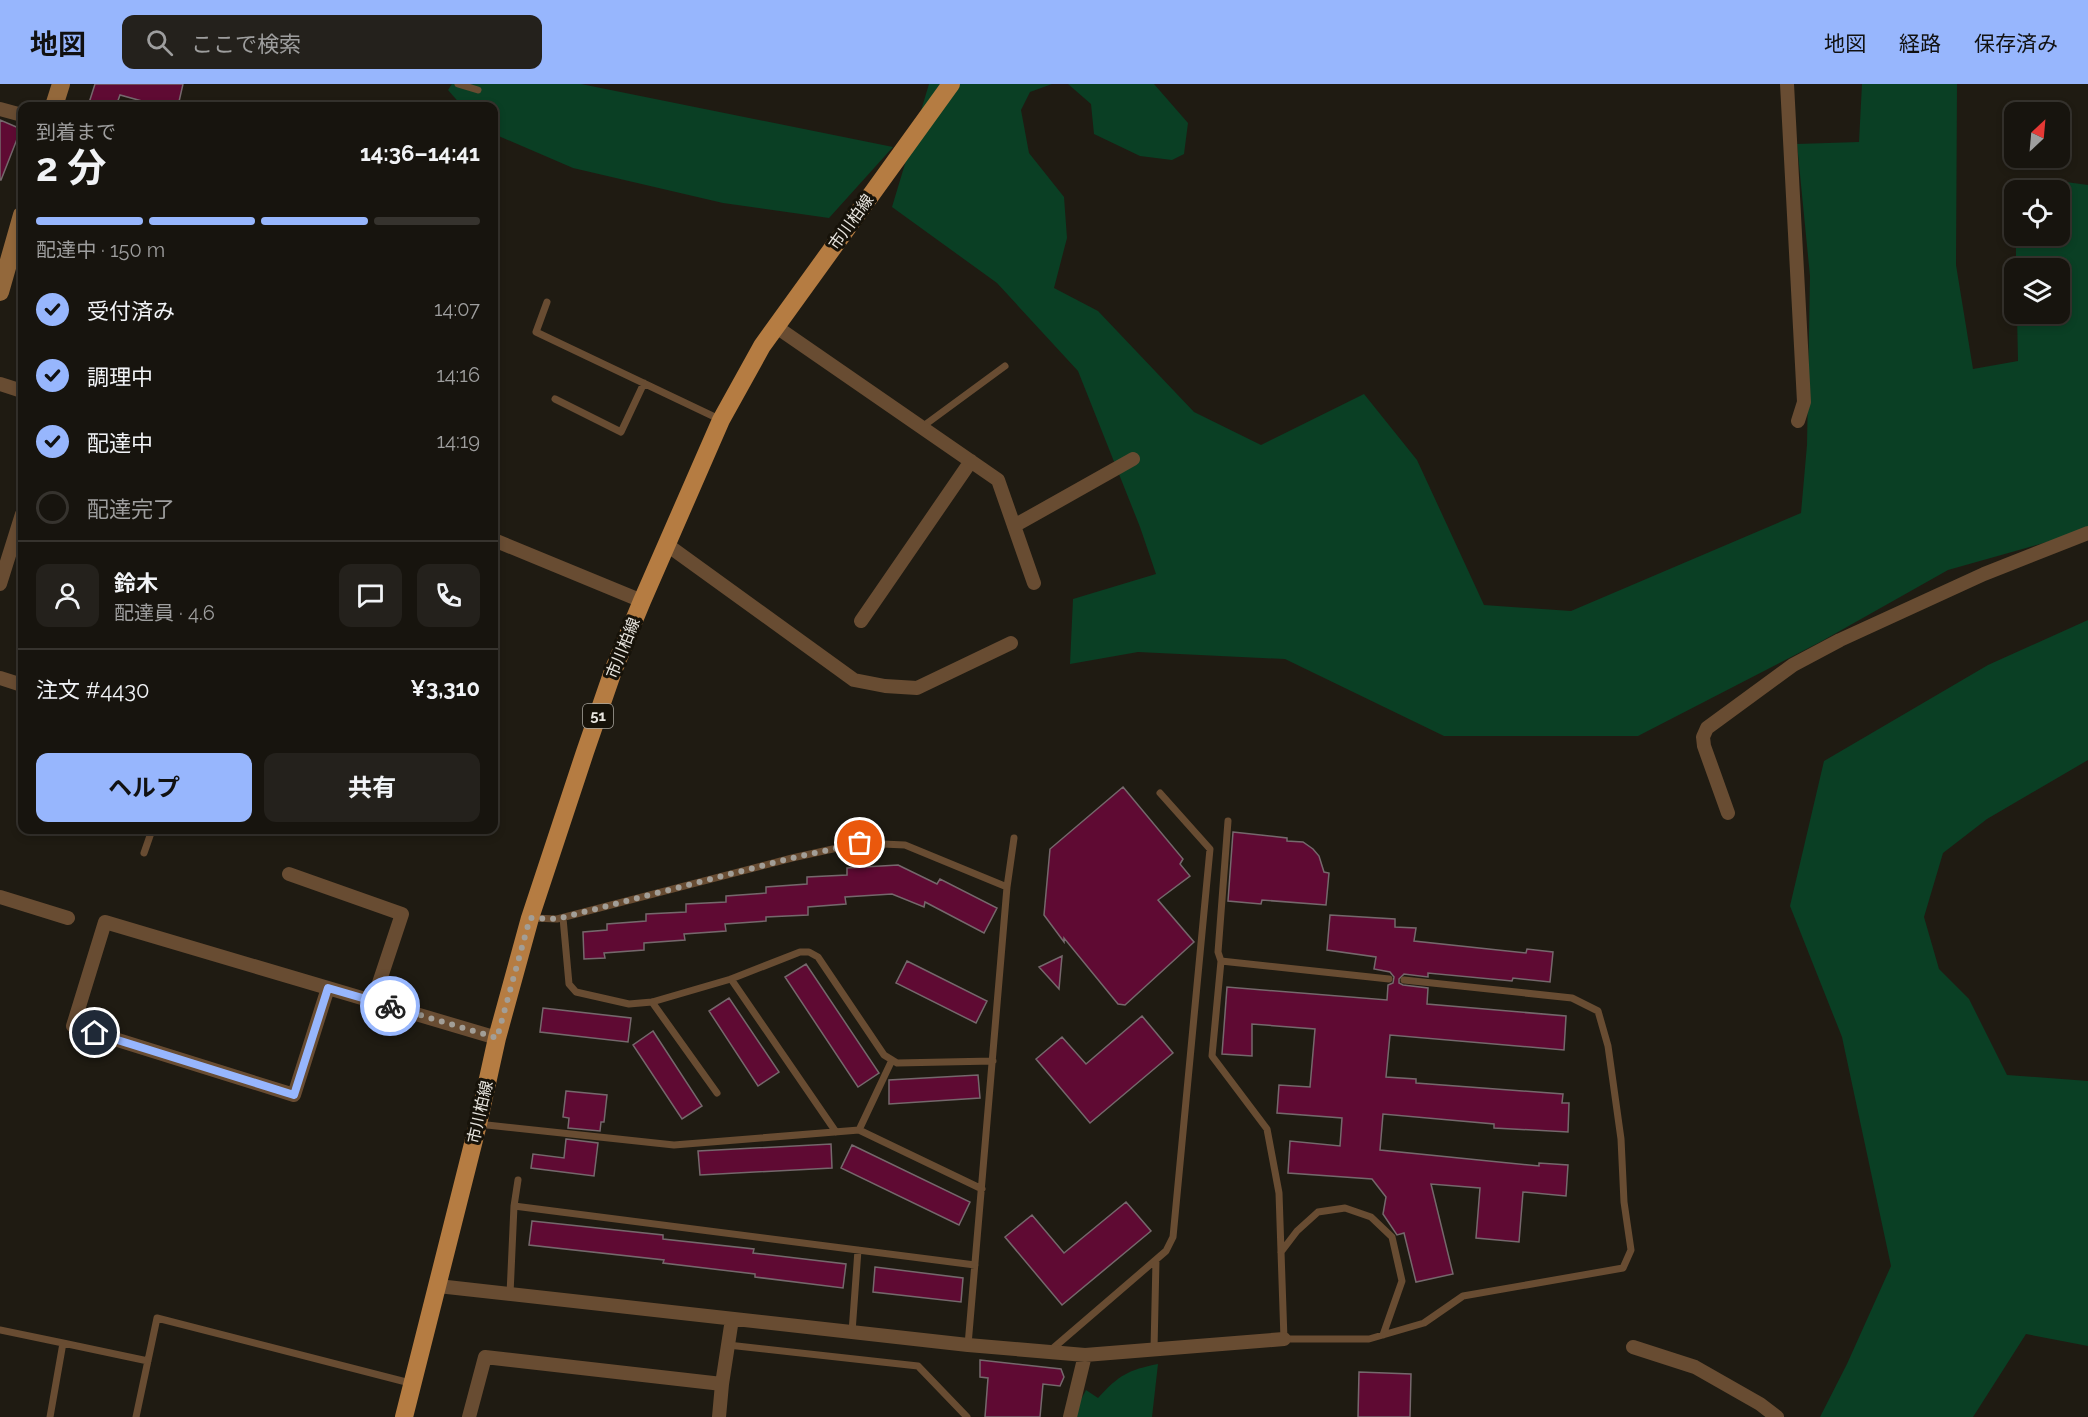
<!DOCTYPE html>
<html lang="ja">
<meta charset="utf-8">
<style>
:root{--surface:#17140e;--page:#24211c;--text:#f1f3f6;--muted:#9e9e9e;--line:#36332e;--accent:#97b6fd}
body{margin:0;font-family:Raleway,"Noto Sans JP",sans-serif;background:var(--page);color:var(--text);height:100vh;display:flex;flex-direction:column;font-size:22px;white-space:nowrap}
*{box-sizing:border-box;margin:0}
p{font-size:20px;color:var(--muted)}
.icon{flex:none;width:33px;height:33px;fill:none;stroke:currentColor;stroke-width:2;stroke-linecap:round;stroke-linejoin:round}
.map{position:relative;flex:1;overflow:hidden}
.side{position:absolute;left:18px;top:18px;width:480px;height:732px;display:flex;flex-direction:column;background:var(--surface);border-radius:12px;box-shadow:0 3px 9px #0003,0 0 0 2px var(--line)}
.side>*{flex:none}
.needle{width:39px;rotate:26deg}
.buttons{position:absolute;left:2004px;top:18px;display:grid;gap:12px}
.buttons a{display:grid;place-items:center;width:66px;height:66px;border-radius:12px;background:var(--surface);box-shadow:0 3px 9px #0003,0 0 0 2px var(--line);font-size:30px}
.pin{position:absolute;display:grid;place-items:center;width:51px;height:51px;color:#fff;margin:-26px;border:3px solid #fff;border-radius:50%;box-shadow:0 2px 6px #0007}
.courier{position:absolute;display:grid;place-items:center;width:60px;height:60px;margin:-30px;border:4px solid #97b6fd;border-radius:50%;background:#fff;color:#222;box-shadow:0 2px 8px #0007}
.head em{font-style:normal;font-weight:700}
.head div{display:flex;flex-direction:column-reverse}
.head{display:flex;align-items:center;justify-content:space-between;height:102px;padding:0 18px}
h1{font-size:39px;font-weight:700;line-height:45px}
.bar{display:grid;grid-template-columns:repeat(4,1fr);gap:9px 6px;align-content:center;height:72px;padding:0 18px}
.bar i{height:8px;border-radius:4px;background:var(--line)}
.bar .on{background:var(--accent)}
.bar p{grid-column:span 4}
.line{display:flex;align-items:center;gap:15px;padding:0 18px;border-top:2px solid var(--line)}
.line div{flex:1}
.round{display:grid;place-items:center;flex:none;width:63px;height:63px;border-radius:12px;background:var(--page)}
ol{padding:0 18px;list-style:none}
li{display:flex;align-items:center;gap:18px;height:66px}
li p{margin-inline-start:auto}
li .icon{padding:6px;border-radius:50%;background:var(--accent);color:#111;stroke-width:4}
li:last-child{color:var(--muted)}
li i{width:33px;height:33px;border:3px solid var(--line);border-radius:50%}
.button{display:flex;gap:12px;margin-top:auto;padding:12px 18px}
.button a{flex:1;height:69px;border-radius:12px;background:var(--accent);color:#111;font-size:24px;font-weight:700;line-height:69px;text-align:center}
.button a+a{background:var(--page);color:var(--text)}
header{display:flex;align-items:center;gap:36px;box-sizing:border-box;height:84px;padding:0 30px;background:var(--accent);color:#111}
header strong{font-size:28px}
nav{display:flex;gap:33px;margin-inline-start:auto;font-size:21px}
.search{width:420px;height:54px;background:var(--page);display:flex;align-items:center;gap:15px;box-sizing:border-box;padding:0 21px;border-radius:12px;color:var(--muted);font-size:22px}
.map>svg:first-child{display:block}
</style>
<header>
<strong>地図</strong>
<div class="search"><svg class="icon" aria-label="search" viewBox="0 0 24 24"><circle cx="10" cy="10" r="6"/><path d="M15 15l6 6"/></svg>ここで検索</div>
<nav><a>地図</a><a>経路</a><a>保存済み</a></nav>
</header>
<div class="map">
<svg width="2088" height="1333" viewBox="0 0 2088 1333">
<rect width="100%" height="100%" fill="#1f1b12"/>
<path fill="#0a3f24" d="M452,0h129l312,63 -64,71 -106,-15 -150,-35 -79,-34v-28h-32l-14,-16z
M929,0h123l-22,8 -9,18 8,43 35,44 3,41 -13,50 44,23 96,101 67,33 103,-51 53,66 67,145 87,6 230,-98 6,-68 3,-169 -13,-132 62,-2 3,-58h95l-1,181 17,104 45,-8 -1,-47h43v-46h-44v-27l2,-5h42v-46h-12l18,-8 22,3v343l-37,13 -103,29 -126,71 -184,95h-194l-159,-77 -147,-7 -68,12 3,-65 83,-25 -16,-47 -62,-156 -81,-88 -105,-76z
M1068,0h86l34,39 -4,31 -12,6 -32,-4 -46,-22 -3,-30z
M2088,536v140l-101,59 -44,34 -19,64 15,52 30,30 38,76 81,6v265l-62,-12 -53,83h-153l27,-53 44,-98 -49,-229 -52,-131 34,-145 164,-96z
M1158,1280l-6,53h-80l14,-27 12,8c21,-23 30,-28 60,-34z"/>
<path fill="#5f0a33" stroke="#75686c" stroke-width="1.5" d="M95,0h88l-5,22h-18l-40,-11 -4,11h-28z
M0,36l21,9 -20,51h-1z
M1123,703l60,72 -3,5 10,12 -32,24 36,42 -69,63 -7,-1 -54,-66v4l-20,-27 6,-66z
M1233,748l54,6v3l16,1 10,7 6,7 5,16 5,1 -3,32 -64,-5 -1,4 -33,-3z
M898,781l39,19 3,-5 57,29 -13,25 -59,-31 -1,5 -32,-13 -47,3 1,7 -38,3v8l-42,2v4l-41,3 1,7 -42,3 1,6 -41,3v7l-40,3 1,5 -21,1 -1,-27 24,-2v-6l39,-3v-7l40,-2v-8l40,-2v-6l40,-3v-6l41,-3v-7l40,-2v-7z
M1330,831l65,4v8l21,1 -2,13 112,12 1,-4 26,3 -3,30 -37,-4 -1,3 -84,-8v4l-24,-3 -5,5v4l4,2 25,3 -1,16 139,12 -2,34 -174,-15 -4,42 30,2v4l147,11 -1,9h7l-1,29 -74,-4v-4l-111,-10 -3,36 159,16v-3l29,2 -2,31 -43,-4 -4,50 -43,-4 4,-50 -49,-4 22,90 -37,8 -12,-49 -7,2 -14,-21 3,-17 -14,-18 -84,-6 2,-32 50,5 2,-28 -65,-5 2,-28 31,2 5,-58 -63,-5v32l-30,-2 5,-67 160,13 1,-15 5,-2 1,-6 -4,-5 -16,-3 2,-12 -49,-7z
M1062,872l-3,33 -20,-22z
M907,877l80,40 -11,22 -80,-40z
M806,880l73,109 -21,14 -73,-110z
M729,914l50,74 -21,14 -49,-75z
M543,924l88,10 -3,24 -88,-10z
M1142,932l31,37 -83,70 -54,-64 26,-22 24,27z
M653,947l49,75 -20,13 -49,-74z
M978,991l2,23 -91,6v-24z
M566,1007l41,4 -3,27h-3l-1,9 -32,-3 1,-10 -6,-1z
M566,1055l32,4 -4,33 -63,-8 2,-14 31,4z
M831,1060l1,24 -132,7 -2,-24z
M852,1061l118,57 -11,23 -118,-57z
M1126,1118l25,29 -89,74 -57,-68 27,-22 32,38z
M532,1137l131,14v4l91,10 -1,4 93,11 -3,24 -88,-11v-3l-92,-11 1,-3 -135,-15z
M875,1183l88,11 -2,24 -88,-10z
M980,1276l81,9 3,8 -4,9 -17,-2 -3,33h-55l3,-39 -8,-1z
M1359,1288l52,2 -1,43h-52z"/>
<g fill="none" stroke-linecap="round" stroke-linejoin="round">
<path stroke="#684c32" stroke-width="7" d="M458,0l20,6
M547,218l-11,30 183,87
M555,315l66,33 23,-49
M922,343l83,-61
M144,769l8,-23
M1007,803l7,-49
M532,834l25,1 235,-61 68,-15 45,2 102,42 -39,458
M563,834l6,66 7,8 53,12 23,-2 79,-23 69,-27h9l9,5 66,98 13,8 96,-2
M1221,877l-3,-9 10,-131
M731,895l105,153
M1389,895l-168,-18 -9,95 55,73 12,64 5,146h85l55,-16 39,-27 160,-28 8,-18 -7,-48 -3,-63 -13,-93 -10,-35 -26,-13 -168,-18
M652,918l65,91
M478,1040l196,21 185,-15 123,59
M859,1046l33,-70
M514,1122l461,59
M1281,1168l16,-21 21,-19 27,-4 26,9 21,20 10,44 -19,54
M510,1210l4,-88 4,-26
M0,1246l63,13 -13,74
M852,1248l6,-82
M63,1259l85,18
M728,1261l190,21 49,51
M1154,1265l2,-89
M1051,1266l115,-99 7,-14 37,-388 -50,-56
M136,1333l21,-99 253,65"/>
<path stroke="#684c32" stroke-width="14" d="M1787,0l17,318 -6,19
M0,25l22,6
M775,242l223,154 36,103
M0,300l22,7
M1014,442l119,-67
M494,456l148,61
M666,460l188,136 31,6 32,2 94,-45
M0,500l22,-70
M861,537l110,-160
M0,594l22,7
M1728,729l-24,-67 -1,-9 4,-9 86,-63 47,-25 144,-66 104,-41
M289,790l113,40 -29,87
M0,813l68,21
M328,904l-34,107 -221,-69 32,-104 392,116
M438,1202l530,59 117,10 199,-16
M1633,1263l62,20 65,37 17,13
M469,1333l16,-60 237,27
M719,1333l3,-33 10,-65
M1070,1333l15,-62"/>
<path stroke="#93683b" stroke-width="18" d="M54,22l7,-22
M0,208l22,-77"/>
<path stroke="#b57c42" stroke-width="18" d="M404,1333l74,-293 19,-86 33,-120 55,-166 28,-81 29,-70 79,-181 41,-74 189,-262"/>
</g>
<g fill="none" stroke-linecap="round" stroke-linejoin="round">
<path stroke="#a29e97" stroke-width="6" stroke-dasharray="0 10.8" d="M390,922l107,32 33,-120 27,1 235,-61 68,-15"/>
<path stroke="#97b6fd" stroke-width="8" d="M95,949l199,62 34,-107 62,18"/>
</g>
<g text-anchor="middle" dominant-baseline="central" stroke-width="6" stroke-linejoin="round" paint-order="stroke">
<rect fill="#161209" stroke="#a9a69f" stroke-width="1.5" x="583" y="620" width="30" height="24" rx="4.5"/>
<g font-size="15" font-weight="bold" fill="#e8e5df">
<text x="598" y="632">51</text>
</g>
<g font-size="16" fill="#e8e5df" stroke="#161209">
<text transform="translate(851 138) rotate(-54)">市川柏線</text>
<text transform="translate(623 564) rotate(-68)">市川柏線</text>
<text transform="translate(480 1028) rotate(-77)">市川柏線</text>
</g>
</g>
</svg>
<div class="buttons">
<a><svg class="needle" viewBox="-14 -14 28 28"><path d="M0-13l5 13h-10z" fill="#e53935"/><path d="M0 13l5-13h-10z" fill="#9e9e9e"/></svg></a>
<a><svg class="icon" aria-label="locate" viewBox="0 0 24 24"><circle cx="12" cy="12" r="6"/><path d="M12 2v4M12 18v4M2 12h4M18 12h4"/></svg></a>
<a><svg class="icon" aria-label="layers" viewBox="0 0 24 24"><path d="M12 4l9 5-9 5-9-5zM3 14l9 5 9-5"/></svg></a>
</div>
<div class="pin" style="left:860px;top:759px;background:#ea580c"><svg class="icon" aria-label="bag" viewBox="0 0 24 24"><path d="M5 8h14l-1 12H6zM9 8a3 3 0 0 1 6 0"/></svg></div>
<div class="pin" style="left:95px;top:949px;background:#1f2937"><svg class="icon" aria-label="home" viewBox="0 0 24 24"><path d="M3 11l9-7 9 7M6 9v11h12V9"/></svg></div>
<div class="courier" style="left:390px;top:922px"><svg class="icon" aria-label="bike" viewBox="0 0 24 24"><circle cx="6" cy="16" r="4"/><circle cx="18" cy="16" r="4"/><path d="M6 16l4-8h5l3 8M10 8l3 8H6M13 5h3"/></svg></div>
<section class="side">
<div class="head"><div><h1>2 分</h1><p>到着まで</p></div><em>14:36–14:41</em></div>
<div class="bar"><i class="on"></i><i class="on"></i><i class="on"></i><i></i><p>配達中 · 150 m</p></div>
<ol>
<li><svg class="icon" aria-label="check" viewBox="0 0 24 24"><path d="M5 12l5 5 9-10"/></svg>受付済み<p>14:07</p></li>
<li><svg class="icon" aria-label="check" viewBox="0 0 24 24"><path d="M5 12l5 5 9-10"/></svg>調理中<p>14:16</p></li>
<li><svg class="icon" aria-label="check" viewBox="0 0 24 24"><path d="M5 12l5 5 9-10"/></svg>配達中<p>14:19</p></li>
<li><i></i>配達完了</li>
</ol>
<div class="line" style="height:108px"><a class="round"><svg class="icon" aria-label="person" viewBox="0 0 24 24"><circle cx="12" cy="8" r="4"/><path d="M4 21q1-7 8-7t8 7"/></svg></a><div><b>鈴木</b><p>配達員 · 4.6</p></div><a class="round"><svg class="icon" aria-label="chat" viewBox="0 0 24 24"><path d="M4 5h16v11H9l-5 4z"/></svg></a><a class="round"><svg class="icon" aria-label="phone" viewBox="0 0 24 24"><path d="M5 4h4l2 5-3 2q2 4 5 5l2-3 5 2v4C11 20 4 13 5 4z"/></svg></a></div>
<div class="line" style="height:78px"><div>注文 #4430</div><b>¥3,310</b></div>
<div class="button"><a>ヘルプ</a><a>共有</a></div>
</section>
</div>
